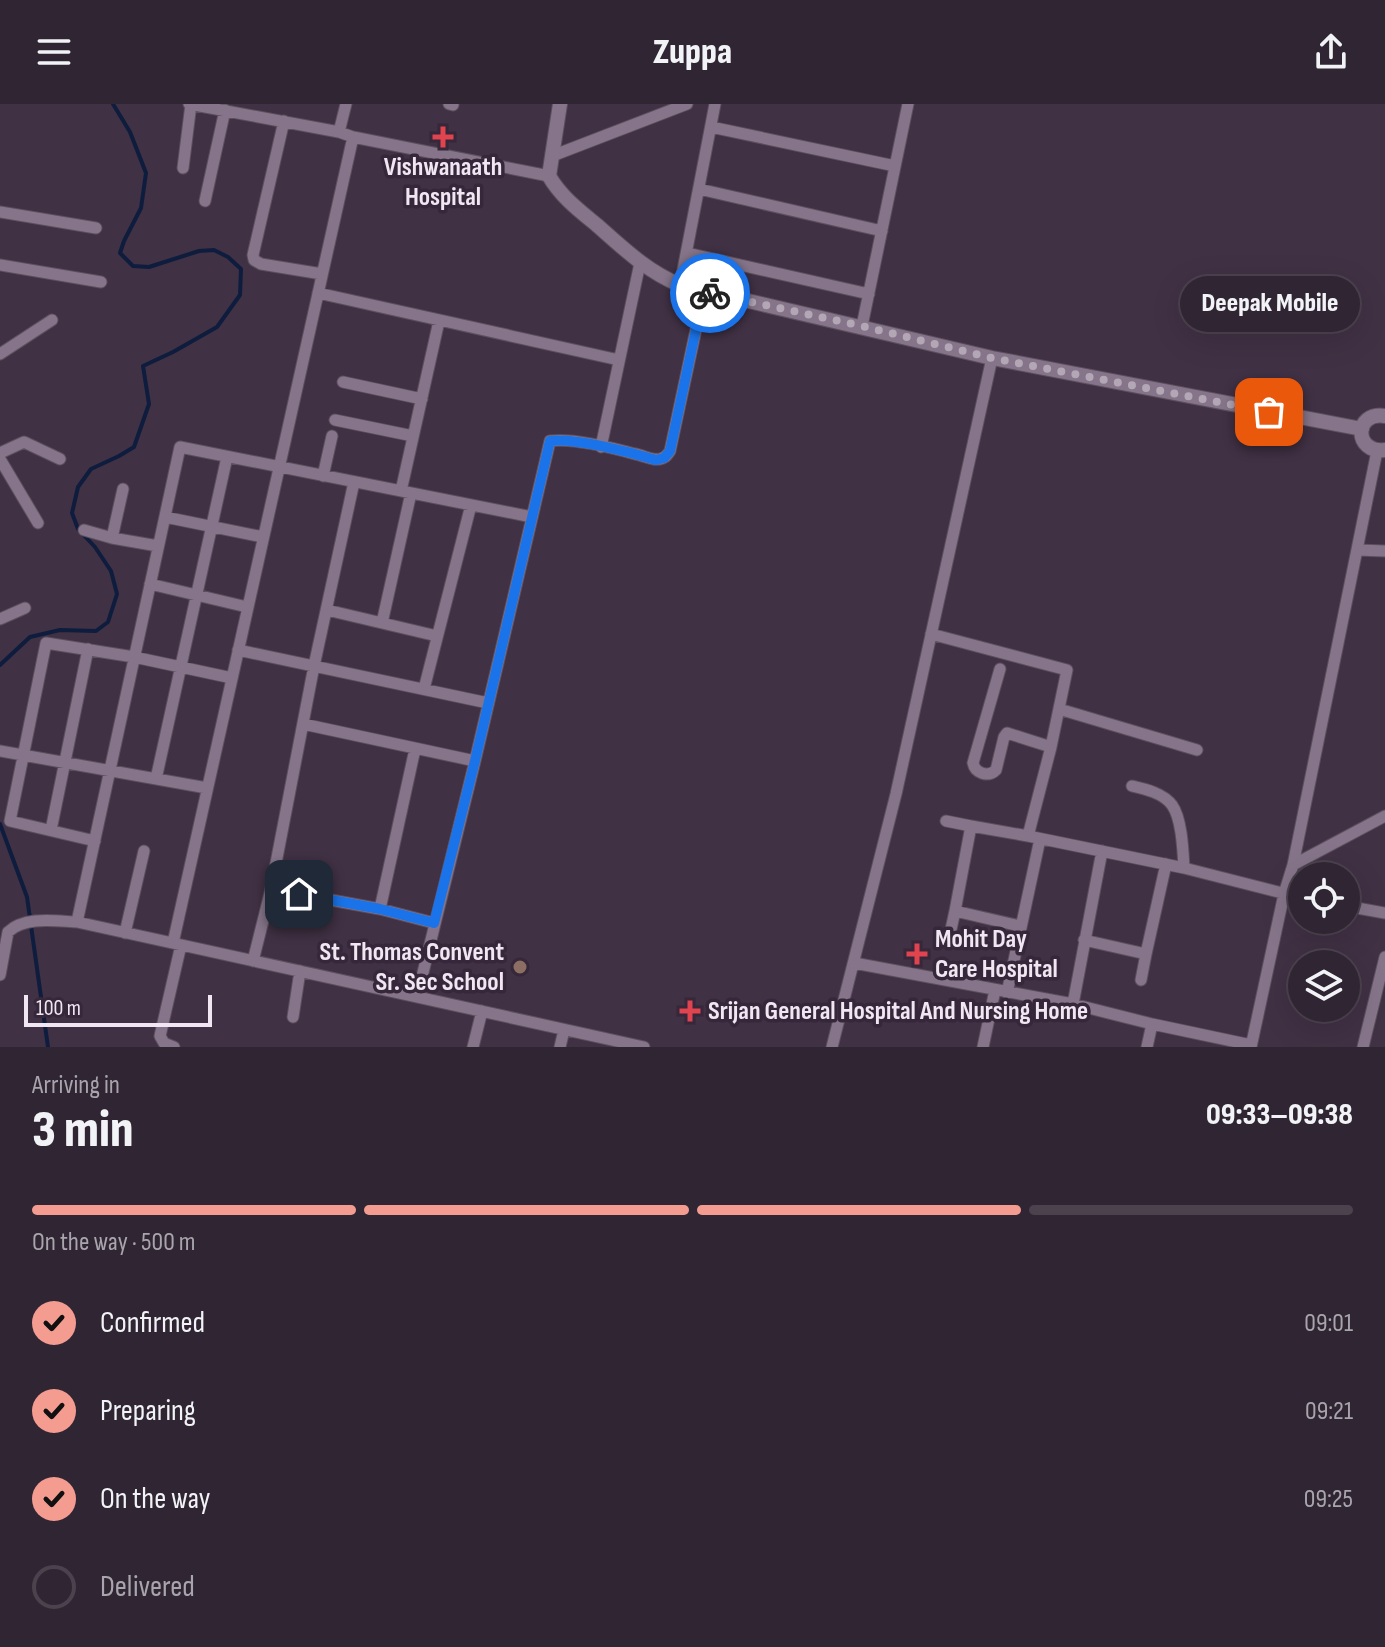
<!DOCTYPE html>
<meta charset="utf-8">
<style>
:root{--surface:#302533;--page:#3c313f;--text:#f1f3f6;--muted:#a8a5ac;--line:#4b424e;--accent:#f59c91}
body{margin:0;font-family:"Sofia Sans Condensed",sans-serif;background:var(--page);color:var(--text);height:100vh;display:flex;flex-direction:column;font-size:30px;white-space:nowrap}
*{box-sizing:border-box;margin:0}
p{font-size:26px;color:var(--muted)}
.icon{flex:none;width:44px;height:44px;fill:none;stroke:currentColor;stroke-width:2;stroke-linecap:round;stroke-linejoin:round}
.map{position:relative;height:943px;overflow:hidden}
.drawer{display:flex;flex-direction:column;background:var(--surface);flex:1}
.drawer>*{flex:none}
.controls{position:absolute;left:1288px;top:758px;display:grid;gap:16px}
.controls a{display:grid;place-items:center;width:72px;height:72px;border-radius:50%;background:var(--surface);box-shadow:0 8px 32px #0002,0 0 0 2px var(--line);font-size:40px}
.scale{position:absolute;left:24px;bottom:20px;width:188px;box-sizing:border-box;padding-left:8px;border:4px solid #f1e7f3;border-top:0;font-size:22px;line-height:28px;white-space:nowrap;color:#f1e7f3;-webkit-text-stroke:6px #36273a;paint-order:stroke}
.pin{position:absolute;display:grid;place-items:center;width:68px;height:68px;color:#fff;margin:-34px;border-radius:16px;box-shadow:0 4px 12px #0006}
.courier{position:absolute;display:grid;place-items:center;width:80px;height:80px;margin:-40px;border:6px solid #1a73e8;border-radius:50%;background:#fff;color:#222;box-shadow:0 2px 10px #0007}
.bubble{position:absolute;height:56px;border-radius:28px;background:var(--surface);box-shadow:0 8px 32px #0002,0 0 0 2px var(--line);font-size:26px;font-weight:800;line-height:56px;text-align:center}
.overview em{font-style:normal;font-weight:800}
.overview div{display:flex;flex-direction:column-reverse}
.overview{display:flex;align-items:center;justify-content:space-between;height:136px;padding:0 32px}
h1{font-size:52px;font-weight:800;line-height:60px}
.bar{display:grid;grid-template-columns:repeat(4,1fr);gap:12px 8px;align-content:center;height:96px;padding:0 32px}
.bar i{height:10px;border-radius:6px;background:var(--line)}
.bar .active{background:var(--accent)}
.bar p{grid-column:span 4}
ol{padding:0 32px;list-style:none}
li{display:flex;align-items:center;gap:24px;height:88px}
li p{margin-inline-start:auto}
li .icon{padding:8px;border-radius:50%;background:var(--accent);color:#111;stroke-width:4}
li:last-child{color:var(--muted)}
li i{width:44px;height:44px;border:4px solid var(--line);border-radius:50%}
header{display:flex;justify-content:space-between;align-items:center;height:104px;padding:0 32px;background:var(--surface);font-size:36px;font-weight:800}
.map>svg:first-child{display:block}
</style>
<header><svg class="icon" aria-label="menu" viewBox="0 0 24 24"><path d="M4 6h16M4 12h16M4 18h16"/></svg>Zuppa<svg class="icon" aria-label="share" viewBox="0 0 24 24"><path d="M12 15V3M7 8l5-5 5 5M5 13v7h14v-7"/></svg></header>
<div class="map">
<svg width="1385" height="943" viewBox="0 0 1385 943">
<rect width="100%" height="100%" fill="#403144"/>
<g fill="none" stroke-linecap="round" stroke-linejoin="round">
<path stroke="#0e1d3e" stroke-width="4" d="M0,561l30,-28 30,-7 36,1 12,-9 9,-28 -6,-23 -16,-24 -17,-18 -6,-16 6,-26 13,-18 28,-13 15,-9 15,-43 -6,-38 30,-14 44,-25 23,-32 1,-26 -13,-12 -14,-7 -15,1 -50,16 -16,-1 -13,-13 4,-12 17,-33 5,-35 -16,-41 -17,-28
M0,720l27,73 21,150"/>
<g stroke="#5c4f5e" stroke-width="13">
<path id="minor" d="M189,0l150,28 14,5 196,39
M449,0l4,1
M284,17l-31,134 1,5 7,4 61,10
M711,23l184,39
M339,28l7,-28
M552,52l135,-52
M183,64l8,-64
M699,85l183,42
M205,97l20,-91
M0,108l96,16
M687,149l182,41
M0,161l101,17
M680,181l35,-181
M318,189l301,67
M862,222l46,-222
M0,250l52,-34
M343,278l79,17
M335,316l78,16
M601,343l39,-184
M0,349l24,-11 36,17
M0,355l38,64
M323,372l9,-40
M401,387l38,-170
M165,413l98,20
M84,426l28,8 46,8
M112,434l11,-49
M1358,446l27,1
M150,480l97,23
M327,506l110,26
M0,515l25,-11
M382,519l29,-130
M931,530l136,36 -16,77 -23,89
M238,546l250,53
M1000,565l-27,94c2,10 15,15 23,7l8,-33 3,-4 44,14
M424,585l47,-184
M1059,605l138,41
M303,620l172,37
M0,647l207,37
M156,675l71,-322
M1132,682c13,3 31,7 40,19 10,14 11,46 12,63
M946,717l25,5
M51,726l37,-181
M95,737l-85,-20 36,-178 88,14 98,21
M1293,761l92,-49
M271,785l109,20 54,14
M1346,802l39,7
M380,805l35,-160
M77,818l103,-475 352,70
M1020,822l-65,-15 16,-85 57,10 156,32 118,30
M125,829l19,-82
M1084,836l62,14 20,-90
M173,839l180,-806
M948,839l7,-32
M253,857l18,-72 43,-223 40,-184
M854,859l219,41 79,20 99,21
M0,871l8,-43c17,-16 47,-11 69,-10l567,125
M1141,876l5,-26
M1007,889l33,-154
M417,893l58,-236 75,-320c21,-3 63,7 85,13 8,1 17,7 25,5 6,-1 7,-4 10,-8l34,-159
M1073,900l29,-153
M293,913l7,-46
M174,943l-10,-4 -4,-7 21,-91
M473,943l9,-36
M560,943l4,-17
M832,943l64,-253 96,-436
M983,943l12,-57
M1147,943l5,-23
M1251,943l33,-153 9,-29 84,-414
M1363,943l22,-90"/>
</g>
<g stroke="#5c4f5e" stroke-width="16">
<path id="tertiary" d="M560,0l-11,72c12,21 31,35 49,50 26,23 50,46 82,59l312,73 370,71
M1385,312c-32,-5 -31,38 0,34"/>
</g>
<use href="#minor" stroke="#86758a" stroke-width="11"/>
<use href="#tertiary" stroke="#86758a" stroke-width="14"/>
</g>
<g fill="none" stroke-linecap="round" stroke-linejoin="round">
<path stroke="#b3a7b6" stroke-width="8" stroke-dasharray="0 14.4" d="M710,189l152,33 130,32 277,54"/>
<path stroke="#1a73e8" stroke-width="10" d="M299,790l81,15 54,14 41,-162 75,-320c26,-3 80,11 106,19l8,-2 6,-7 34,-159 6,1"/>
</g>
<g fill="#e0444e" stroke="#36273a" stroke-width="3">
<path d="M439 21h8v8h8v8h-8v8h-8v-8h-8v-8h8z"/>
<path d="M913 838h8v8h8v8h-8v8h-8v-8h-8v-8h8z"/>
<path d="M686 895h8v8h8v8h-8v8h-8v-8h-8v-8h8z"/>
</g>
<circle fill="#8d6e63" stroke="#36273a" stroke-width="3" cx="520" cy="863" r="8"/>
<g text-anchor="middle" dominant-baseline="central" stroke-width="7" stroke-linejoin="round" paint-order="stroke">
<g font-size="26" font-weight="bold" fill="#f1e7f3" stroke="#36273a" text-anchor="start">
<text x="443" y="63" text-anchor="middle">Vishwanaath<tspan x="443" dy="30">Hospital</tspan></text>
<text x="935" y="835">Mohit Day<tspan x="935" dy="30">Care Hospital</tspan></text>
<text x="504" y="848" text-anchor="end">St. Thomas Convent<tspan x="504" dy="30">Sr. Sec School</tspan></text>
<text x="708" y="907">Srijan General Hospital And Nursing Home</text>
</g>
</g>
</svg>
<div class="controls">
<a><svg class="icon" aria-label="locate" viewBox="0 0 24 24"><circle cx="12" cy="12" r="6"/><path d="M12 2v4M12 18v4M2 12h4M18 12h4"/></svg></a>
<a><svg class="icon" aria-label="layers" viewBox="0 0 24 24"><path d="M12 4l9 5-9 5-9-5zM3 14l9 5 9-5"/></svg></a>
</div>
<div class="scale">100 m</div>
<div class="pin" style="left:1269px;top:308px;background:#ea580c"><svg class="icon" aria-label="bag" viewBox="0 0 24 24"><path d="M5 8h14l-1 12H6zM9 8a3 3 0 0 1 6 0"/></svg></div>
<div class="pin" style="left:299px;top:790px;background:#1f2937"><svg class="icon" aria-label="home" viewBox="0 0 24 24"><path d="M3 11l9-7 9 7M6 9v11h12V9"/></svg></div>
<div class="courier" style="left:710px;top:189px"><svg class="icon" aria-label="bike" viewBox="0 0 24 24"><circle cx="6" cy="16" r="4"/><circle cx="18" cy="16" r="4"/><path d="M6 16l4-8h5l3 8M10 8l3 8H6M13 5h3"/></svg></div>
<div class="bubble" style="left:1180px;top:172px;width:180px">Deepak Mobile</div>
</div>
<section class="drawer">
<div class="overview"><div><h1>3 min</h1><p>Arriving in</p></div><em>09:33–09:38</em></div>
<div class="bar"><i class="active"></i><i class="active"></i><i class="active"></i><i></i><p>On the way · 500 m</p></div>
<ol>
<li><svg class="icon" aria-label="check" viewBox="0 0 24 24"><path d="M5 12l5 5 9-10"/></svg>Confirmed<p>09:01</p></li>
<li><svg class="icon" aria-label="check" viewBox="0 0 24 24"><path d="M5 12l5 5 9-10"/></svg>Preparing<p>09:21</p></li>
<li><svg class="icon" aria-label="check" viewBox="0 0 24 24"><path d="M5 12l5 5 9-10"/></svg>On the way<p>09:25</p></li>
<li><i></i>Delivered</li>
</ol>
</section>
